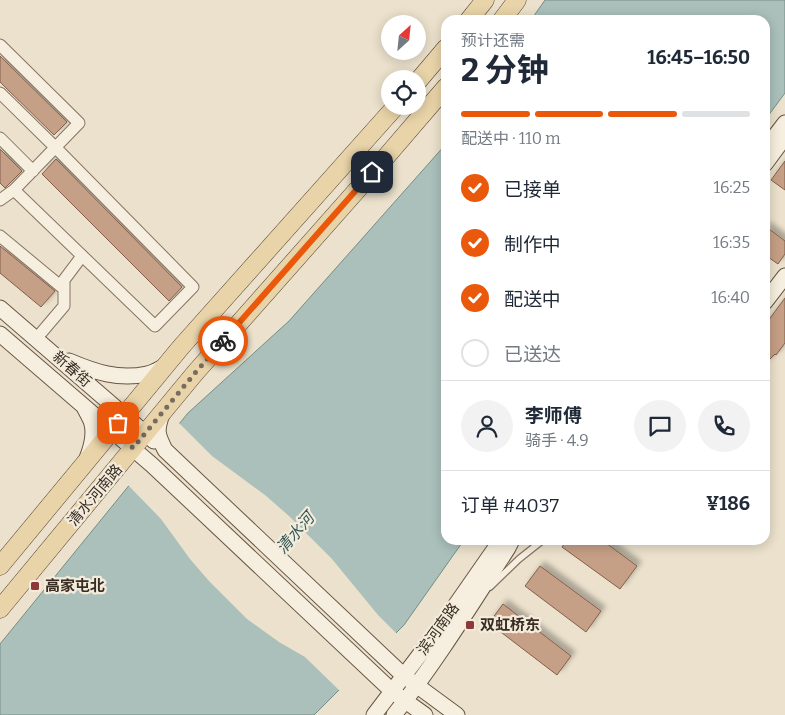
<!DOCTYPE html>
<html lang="zh">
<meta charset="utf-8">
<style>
:root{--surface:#fff;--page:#f2f2f3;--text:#1f2937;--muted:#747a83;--line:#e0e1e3;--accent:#ea580c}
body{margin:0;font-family:Bitter,"Noto Sans SC",serif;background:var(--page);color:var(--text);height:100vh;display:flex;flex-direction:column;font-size:19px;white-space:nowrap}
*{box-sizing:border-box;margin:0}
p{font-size:16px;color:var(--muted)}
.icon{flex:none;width:28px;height:28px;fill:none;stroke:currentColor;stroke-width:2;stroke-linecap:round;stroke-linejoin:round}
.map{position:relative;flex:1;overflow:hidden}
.side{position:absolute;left:441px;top:15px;width:329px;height:530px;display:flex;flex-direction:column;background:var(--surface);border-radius:15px;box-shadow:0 2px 12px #0003}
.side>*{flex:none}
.needle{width:32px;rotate:27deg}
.buttons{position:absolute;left:381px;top:15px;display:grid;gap:10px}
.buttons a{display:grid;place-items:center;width:45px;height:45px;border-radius:50%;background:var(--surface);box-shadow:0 2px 12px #0003;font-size:25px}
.pin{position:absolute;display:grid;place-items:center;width:42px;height:42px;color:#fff;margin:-21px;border-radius:10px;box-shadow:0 2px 8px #0006}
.courier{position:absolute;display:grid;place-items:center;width:50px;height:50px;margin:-25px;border:4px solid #ea580c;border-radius:50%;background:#fff;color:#222;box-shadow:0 1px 6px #0007}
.headline em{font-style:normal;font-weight:700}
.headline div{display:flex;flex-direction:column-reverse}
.headline{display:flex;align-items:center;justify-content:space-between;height:85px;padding:0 20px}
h1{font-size:32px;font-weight:700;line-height:38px}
.bar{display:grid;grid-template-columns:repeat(4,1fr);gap:8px 5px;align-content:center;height:60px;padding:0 20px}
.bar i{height:6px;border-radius:4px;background:var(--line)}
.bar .current{background:var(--accent)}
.bar p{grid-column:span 4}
.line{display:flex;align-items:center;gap:12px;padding:0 20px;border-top:1px solid var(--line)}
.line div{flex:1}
.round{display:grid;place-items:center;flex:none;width:52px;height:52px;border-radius:26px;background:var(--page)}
ol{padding:0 20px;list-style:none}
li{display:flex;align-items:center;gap:15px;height:55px}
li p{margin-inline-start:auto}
li .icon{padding:5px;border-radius:50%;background:var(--accent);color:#fff;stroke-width:4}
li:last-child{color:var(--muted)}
li i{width:28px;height:28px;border:2px solid var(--line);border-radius:50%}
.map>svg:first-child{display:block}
</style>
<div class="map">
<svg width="785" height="715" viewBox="0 0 785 715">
<defs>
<filter id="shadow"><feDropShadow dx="4.5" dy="-4.5" stdDeviation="2.5" flood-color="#0004"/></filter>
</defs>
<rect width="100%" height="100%" fill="#ebe1cc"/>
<path fill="#abc0ba" stroke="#738e87" d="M545,0h240v93l-20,27v-100h-234z
M446,144v396h18l-60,85 -90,90h-314v-71l188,-231 101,-92z"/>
<path fill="#ebe1cc" d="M178,422l34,34 53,39 24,21 43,43 46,56 20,20 -57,57 -36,-35 -26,-15 -32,-23 -38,-38 -19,-22 -29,-40 -34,-35z"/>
<path fill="#c59f86" stroke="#835f4a" filter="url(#shadow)" d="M0,56l67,66 -13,13 -54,-53z
M0,149l22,22 -17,17 -5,-5z
M56,159l126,128 -13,14 -127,-127z
M785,161v29l-14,-10z
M765,226l20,15v13l-7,10 -13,-9z
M0,246l55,45 -14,16 -41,-34z
M785,298v45l-9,12 -1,-1 -10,10v-39z
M567,540h35l35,26 -17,23 -58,-42z
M540,566l61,45 -15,21 -61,-46z
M503,604l68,52 -14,19 -68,-52z"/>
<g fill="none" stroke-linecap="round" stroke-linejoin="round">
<g stroke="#867461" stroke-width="8">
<path id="lane" d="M490,587l29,-28 24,-19"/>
</g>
<g stroke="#867461" stroke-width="13">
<path id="street" d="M0,45l79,78 -65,67 -14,10
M0,93l55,54 138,140 -38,39 -141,-136
M0,138l33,33
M0,236l64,53
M36,339l28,-33v-26l18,-24"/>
</g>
<g stroke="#685644" stroke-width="17">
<path id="secondary" d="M769,144l16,-21
M765,164l20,-27
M765,302l20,-26
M0,308l154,133
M0,334l152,131 241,227 32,23
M69,361c26,11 49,19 78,13 6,-1 12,-5 18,-8
M85,409c2,4 6,10 7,15 3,12 -1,25 -6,37
M162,414c-6,17 -5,20 3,36l239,226 53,39
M374,715l60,-79 62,-89 4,-7
M394,715c42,-53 77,-110 114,-167l4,-8"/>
</g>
<g stroke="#554335" stroke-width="19">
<path id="primary" d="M469,20l16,-20
M502,20l15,-20
M418,81l28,-33
M0,566l181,-219 215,-241
M0,609l195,-236 178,-201 73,-85"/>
</g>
<use href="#lane" stroke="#f6efdf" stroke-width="5.5"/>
<use href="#street" stroke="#f6efdf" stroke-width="11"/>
<use href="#secondary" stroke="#f6efdf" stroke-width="15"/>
<use href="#primary" stroke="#e9d4a9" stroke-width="18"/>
</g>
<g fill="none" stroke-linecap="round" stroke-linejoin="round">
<path stroke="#776c5e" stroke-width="5" stroke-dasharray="0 9" d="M118,423l-6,8 21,17 62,-75 28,-32"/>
<path stroke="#ea580c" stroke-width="6" d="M223,341l149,-169"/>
</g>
<g fill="#8f383a" stroke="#f3ebdb" stroke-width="2">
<rect x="30" y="581" width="10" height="10" rx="2.5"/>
<rect x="465" y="620" width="10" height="10" rx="2.5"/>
</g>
<g text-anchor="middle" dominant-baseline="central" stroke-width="4.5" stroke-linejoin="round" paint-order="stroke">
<g font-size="15" fill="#392d23" stroke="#f3ebdb">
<text transform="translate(72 369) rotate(41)">新春街</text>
<text transform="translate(95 495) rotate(-50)">清水河南路</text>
<text transform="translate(438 629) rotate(-54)">滨河南路</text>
</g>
<g font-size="15" font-weight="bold" fill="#392d23" stroke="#f3ebdb" text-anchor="start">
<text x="45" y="586">高家屯北</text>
<text x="480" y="625">双虹桥东</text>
</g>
<g font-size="16" font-style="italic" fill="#345754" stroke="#f3ebdb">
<text transform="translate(295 533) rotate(-49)">清水河</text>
</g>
</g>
</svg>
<div class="buttons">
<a><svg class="needle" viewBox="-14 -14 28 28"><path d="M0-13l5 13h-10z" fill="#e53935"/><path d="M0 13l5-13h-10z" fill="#747a83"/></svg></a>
<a><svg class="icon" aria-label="locate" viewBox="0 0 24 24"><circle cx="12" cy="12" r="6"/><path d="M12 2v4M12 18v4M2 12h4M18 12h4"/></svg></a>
</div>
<div class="pin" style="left:118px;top:423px;background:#ea580c"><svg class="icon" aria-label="bag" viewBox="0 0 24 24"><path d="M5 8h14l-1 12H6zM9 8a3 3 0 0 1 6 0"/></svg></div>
<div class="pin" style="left:372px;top:172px;background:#1f2937"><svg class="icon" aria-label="home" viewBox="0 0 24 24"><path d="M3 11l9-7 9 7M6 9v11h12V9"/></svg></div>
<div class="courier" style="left:223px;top:341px"><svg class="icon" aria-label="bike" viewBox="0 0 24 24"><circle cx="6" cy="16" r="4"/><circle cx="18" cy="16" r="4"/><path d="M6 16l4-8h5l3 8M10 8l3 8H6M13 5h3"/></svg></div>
<section class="side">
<div class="headline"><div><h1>2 分钟</h1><p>预计还需</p></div><em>16:45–16:50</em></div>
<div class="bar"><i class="current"></i><i class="current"></i><i class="current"></i><i></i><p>配送中 · 110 m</p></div>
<ol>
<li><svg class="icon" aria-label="check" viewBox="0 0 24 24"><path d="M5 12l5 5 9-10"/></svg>已接单<p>16:25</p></li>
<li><svg class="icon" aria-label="check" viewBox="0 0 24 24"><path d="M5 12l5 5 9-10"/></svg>制作中<p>16:35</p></li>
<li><svg class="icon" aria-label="check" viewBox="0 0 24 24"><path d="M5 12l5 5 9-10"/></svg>配送中<p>16:40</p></li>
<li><i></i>已送达</li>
</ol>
<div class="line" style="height:90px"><a class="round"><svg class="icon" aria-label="person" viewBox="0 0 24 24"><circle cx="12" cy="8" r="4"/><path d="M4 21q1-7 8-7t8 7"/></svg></a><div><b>李师傅</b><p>骑手 · 4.9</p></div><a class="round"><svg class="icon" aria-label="chat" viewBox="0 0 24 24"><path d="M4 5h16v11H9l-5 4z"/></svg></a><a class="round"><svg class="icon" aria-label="phone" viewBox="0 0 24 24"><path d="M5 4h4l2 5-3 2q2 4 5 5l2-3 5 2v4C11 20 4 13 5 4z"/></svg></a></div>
<div class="line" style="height:65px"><div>订单 #4037</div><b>¥186</b></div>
</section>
</div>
